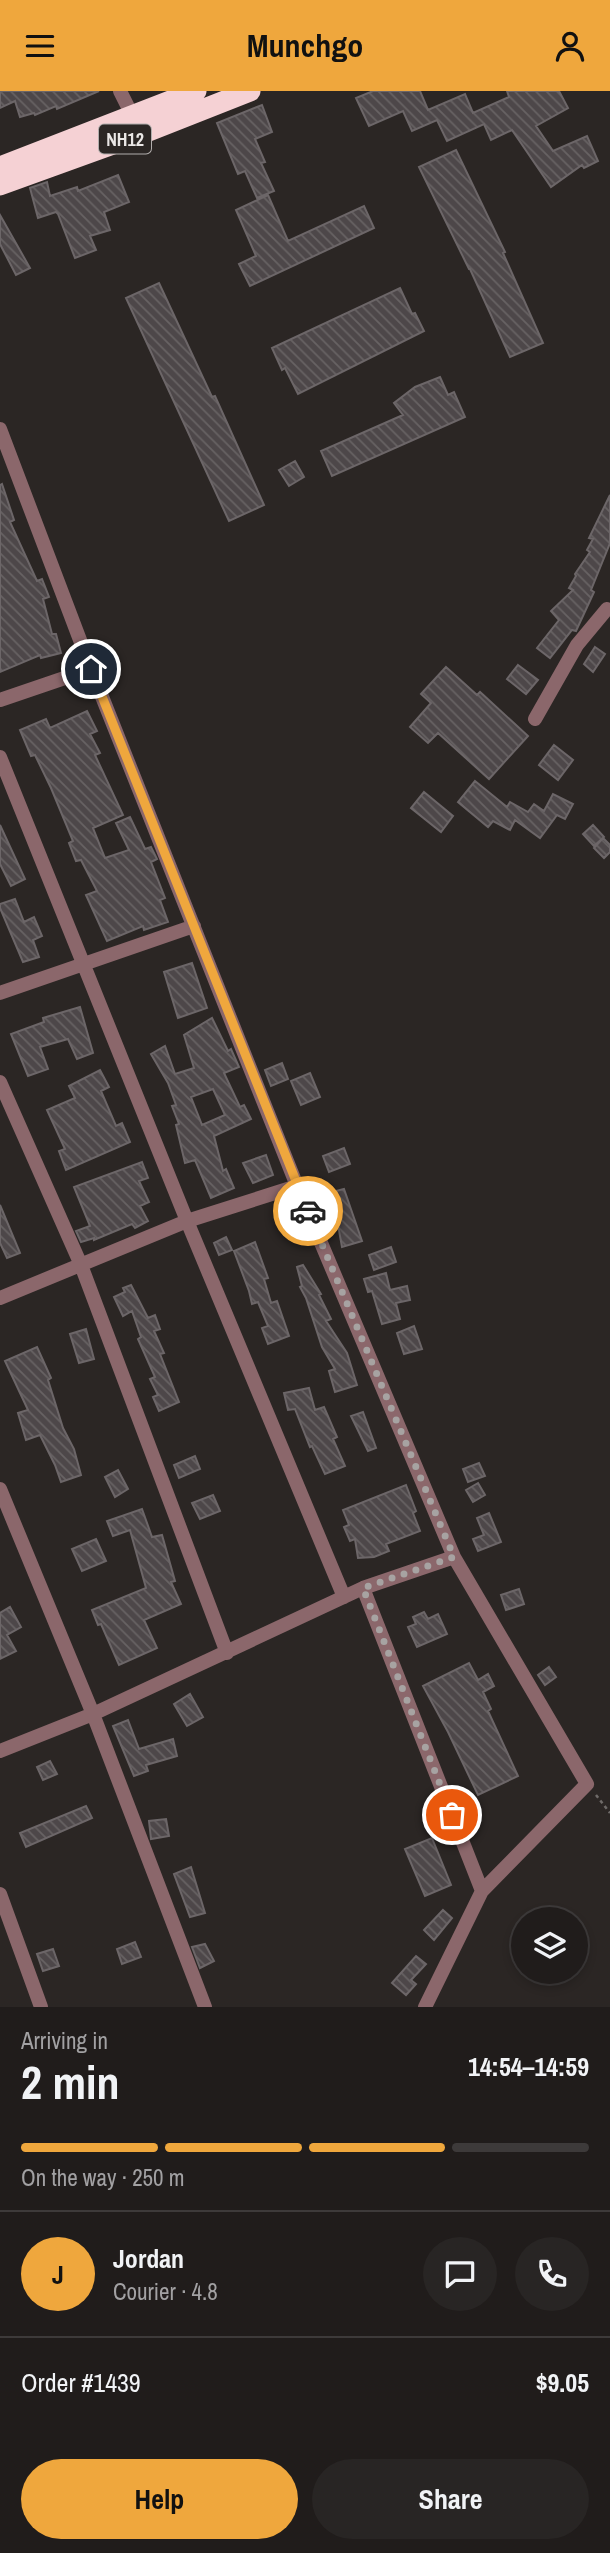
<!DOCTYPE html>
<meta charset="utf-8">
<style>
:root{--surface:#201c1b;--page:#282524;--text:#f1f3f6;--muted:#a2a1a3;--line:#3d3a3a;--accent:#efa73d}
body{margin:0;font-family:"Archivo Narrow",sans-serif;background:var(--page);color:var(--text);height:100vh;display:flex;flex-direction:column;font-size:26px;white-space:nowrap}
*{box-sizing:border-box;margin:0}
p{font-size:23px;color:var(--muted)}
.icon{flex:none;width:38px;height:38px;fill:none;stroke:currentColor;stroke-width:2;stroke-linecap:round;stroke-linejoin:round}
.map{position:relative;height:1916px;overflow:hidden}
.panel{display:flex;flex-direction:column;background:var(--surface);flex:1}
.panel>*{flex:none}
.controls{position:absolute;left:511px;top:1816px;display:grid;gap:14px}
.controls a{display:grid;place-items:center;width:77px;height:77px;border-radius:50%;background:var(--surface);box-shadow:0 4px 10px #0003,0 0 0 2px var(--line);font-size:35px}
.pin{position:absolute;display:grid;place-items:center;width:60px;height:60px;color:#fff;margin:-30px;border:4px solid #fff;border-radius:50%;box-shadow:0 2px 7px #0007}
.courier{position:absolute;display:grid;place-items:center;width:70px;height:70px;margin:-35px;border:5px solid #efa73d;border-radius:50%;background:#fff;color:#222;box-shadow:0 2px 9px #0007}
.overview em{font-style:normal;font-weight:800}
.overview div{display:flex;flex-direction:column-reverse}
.overview{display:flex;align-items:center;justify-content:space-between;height:119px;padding:0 21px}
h1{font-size:46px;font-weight:800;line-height:52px}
.bar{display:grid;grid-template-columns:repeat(4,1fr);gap:10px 7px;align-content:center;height:84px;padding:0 21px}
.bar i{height:9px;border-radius:5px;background:var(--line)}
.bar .selected{background:var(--accent)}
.bar p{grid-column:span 4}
.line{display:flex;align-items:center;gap:18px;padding:0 21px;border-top:2px solid var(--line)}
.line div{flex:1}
.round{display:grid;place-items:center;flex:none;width:74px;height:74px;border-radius:37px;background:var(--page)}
.cta{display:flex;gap:14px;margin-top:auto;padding:14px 21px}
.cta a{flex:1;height:80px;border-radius:42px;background:var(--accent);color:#111;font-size:28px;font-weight:800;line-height:80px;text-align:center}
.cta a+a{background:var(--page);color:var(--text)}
header{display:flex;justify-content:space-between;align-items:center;height:91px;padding:0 21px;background:var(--accent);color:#111;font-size:32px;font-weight:800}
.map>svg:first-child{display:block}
</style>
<header><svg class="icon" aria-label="menu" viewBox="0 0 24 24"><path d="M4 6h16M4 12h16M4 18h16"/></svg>Munchgo<svg class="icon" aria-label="person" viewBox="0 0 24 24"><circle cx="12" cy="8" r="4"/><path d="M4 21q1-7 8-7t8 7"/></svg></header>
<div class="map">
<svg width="610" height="1916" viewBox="0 0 610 1916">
<defs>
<pattern id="building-back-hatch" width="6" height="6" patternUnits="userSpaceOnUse" patternTransform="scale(1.75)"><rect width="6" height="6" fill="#4d4749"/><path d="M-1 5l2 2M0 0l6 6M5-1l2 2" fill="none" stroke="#676263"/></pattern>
</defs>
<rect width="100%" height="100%" fill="#2b2624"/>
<path fill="url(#building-back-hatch)" stroke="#6c6668" stroke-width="2" fill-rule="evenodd" d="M0,0h99l-42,18 -1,-3 -21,9 -1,-2 -14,4 -5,-16 -15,7z
M373,0h47l8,19 37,-16 8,19 36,-16 -2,-6h52l9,17 -32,18 17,25 34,-15 11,25 -14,7 -2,-3 -31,22 -39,-57 -21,10 -7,-16 -37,17 -10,-21 -25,11 -9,-20 -34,15 -13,-28z
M262,14l10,27 -17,7 10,23 -4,1 13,28 -17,7 -12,-27 -7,3 -21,-51z
M456,59l49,102 -2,1 40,90 -33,14 -40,-88h-1l-50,-102z
M118,84l11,27 -25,10 6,18 -20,6 6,14 -21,8 -17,-44 -2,-2 -18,6 -8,-30 17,-6 3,14 27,-9 1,4z
M268,104l20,46 76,-35 10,22 -124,58 -11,-22 17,-8 -20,-46z
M0,124l30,53 -14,7 -16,-31z
M159,192l53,114 3,-1 49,109 -35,16 -103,-223z
M400,197l12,26 3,-1 9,18 -126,63 -13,-26 -3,2 -10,-22z
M440,286l8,18 6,-3 11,25 -133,59 -11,-25 82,-36 -9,-12 21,-16z
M295,370l9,16 -15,9 -10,-16z
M2,393l12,36 -4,2 27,59 5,-2 7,18 -6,2 9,35h4l5,19 -20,5 -1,-3 -40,17v-187z
M610,404v48l-19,47 3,2 -18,39 -4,-1 -22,28 -13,-10 22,-28 -8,-9 22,-21 -4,-2 7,-12 -1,-2 15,-22 -3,-2 6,-11 -4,-1z
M595,556l10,7 -12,18 -9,-8z
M518,574l20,15 -12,14 -19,-15z
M446,576l31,28 3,-3 48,44 -39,43 -51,-46 -10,10 -18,-16 21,-24 -10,-9z
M87,620l10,20 -7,3 10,19 -5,2 28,60 -30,13 12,30 24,-8 -13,-27 14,-6 15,32 6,-2 6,12 -6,3 14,36 -5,2 8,22 -24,8 -1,-4 -36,15 -21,-46 11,-4 -16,-31 -5,1 -7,-18 4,-2 -22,-53 -16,-33 -4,1 -11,-26 26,-11 4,9z
M554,654l19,15 -15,20 -19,-15z
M475,690l32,26 3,-5 18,10 6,-8 10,7 9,-17 20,10 -8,15 -8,-4 -17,23 -25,-18 -5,10 -17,-9 -5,6 -30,-25z
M424,701l29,24 -12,16 -30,-24z
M0,734l25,54 -14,7 -11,-22z
M593,734l11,12 -10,9 -11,-12z
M603,747l7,7v7l-6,6 -10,-10z
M15,808l9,23 10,-5 8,19 -9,4 6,17 -16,5 -23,-54v-4z
M192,872l15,45 -29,10 -14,-46z
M80,916l13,46 -16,6 -9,-20 -28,8 8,22 -20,7 -17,-42 33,-12 -1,-4z
M212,927l16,33 3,-2 8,18 -15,6 16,34 4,-2 7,14 -37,17 9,35 3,-2 8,19 -23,10 -16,-38 -10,3 -9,-38 3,-1 -7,-18 4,-1 -8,-22 -17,-29 14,-8 10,28 19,-6 -10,-33zM213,998l12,26 -23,10 -11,-28z
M282,972l6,16 -17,7 -6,-16z
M100,979l9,17 -8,4 15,35 6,-3 8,19 -64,28 -7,-19 6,-2 -18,-39 28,-12 -6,-12z
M310,982l10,24 -19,8 -10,-24z
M344,1057l6,16 -21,8 -6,-16z
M266,1064l7,20 -20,8 -10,-20z
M142,1071l6,16 -9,3 10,21 -9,4 8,15 -13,7 -3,-4 -38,16v-2l-13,4 -5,-11 14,-5 -16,-39z
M344,1098l18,52 -20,6 -10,-55z
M0,1114l20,48 -13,5 -7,-15z
M226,1146l6,13 -13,5 -5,-12z
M255,1151l13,36 -4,1 7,24 6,-2 12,35 -21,8 -6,-16 6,-2 -10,-24 -6,2 -3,-13 -15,-40z
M391,1156l5,15 -22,8 -5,-15z
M303,1174l18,29 -2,1 12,24 -5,2 21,32 10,32 -22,7 -6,-21 6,-2 -13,-22 -16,-49 -6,-11 2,-1 -5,-19z
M386,1182l4,17 17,-4 3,14 -14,3 4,16 -18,5 -10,-33 -4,1 -4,-13z
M131,1194l17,33 7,-3 5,14 -6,2 10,22 -4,1 19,48 -20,9 -6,-14 5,-2 -8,-16 5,-2 -17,-38 3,-2 -9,-26 -9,5 -9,-19 11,-5 -2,-4z
M414,1235l8,23 -18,5 -7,-21z
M86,1238l8,30 -15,4 -9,-29z
M37,1256l14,31 -3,2 15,48 11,21 7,26 -20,7 -6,-17 -15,-30 -14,5 -8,-27 10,-3 -23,-49z
M309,1297l6,22 9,-3 13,30 -4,2 12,27 -20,8 -13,-28 -2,1 -15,-38 -7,1 -4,-17z
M363,1321l13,36 -8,3 -17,-35z
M195,1365l5,13 -21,9 -5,-13z
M479,1372l6,13 -17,6 -5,-13z
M118,1379l10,19 -13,8 -10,-20z
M478,1392l7,12 -12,7 -7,-12z
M406,1394l10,26 -3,2 7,18 -34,13 3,7 -15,6 -16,1 -3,-19 -5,2 -6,-14 5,-2 -6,-15z
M213,1404l7,16 -20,8 -8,-16z
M142,1418l10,28 10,-2 13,46 -4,1 10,22 -37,16 13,28 -38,17 -18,-41 -3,1 -6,-15 54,-22 -16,-58 -17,6 -6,-15z
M489,1422l12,29 -23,9 -5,-12 11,-4 -7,-17z
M96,1448l10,22 -24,10 -10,-22z
M519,1498l5,15 -18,6 -5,-15z
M10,1516l11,20 -14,8 9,16 -16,8v-46z
M424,1521l4,7 10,-5 9,20 -30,13 -9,-20 8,-3 -3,-7z
M469,1572l9,17 10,-6 6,12 -11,6 8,17 -3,2 30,65 -40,19 -30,-63 -25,-46z
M549,1576l7,10 -11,8 -7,-10z
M190,1603l13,23 -16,9 -13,-22z
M128,1629l11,29 34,-10 4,17 -31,9 2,6 -14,5 -21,-50z
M50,1670l7,13 -14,6 -6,-13z
M86,1715l6,12 -66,29 -6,-14z
M166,1728l3,17 -18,3 -2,-18z
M432,1747l19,47 -26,11 -20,-47z
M191,1776l14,46 -15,4 -16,-43z
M443,1819l9,8 -18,22 -10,-10z
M135,1851l6,15 -19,7 -5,-15z
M205,1853l9,17 -14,7 -8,-21z
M53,1858l6,17 -16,5 -6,-17z
M416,1865l10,8 -15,16 5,4 -10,11 -14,-12z"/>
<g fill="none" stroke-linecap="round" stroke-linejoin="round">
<path stroke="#6f6b69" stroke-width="2.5" stroke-dasharray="3.5 3.5" stroke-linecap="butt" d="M596,1704l14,18"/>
<path stroke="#8b676b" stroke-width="14" d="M120,0l16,32
M0,338l91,240 206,517 157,371 133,227 -105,107 -57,116
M0,609l91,-31
M535,628l42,-74 30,-36
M0,666l187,464 157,376
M0,902l194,-67
M0,991l81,183 146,388
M0,1207l187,-77 110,-35
M0,1398l93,225 -93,37
M363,1497l119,303
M0,1803l41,113
M205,1916l-112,-293 270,-126 91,-31"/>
<path stroke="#f5d1d4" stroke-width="21" d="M0,76l196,-76
M0,94l141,-51 109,-43"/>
</g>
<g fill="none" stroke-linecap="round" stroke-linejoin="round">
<path stroke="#a7a3a2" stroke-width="7" stroke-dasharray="0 12.6" d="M308,1120l146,346 -91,31 89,227"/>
<path stroke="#efa73d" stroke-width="9" d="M91,578l217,542"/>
</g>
<g text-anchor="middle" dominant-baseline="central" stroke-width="5" stroke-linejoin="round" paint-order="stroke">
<rect fill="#2b2624" stroke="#b1adac" stroke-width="2" x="99" y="33.5" width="52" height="29" rx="5"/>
<g font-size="18" font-weight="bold" fill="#eae7e6">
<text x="125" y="48">NH12</text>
</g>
</g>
</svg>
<div class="controls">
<a><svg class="icon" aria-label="layers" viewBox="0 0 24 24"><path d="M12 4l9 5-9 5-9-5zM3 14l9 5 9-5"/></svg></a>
</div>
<div class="pin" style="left:452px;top:1724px;background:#ea580c"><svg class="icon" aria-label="bag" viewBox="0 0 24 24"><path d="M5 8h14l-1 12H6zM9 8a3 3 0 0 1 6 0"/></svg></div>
<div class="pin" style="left:91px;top:578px;background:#1f2937"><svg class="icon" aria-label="home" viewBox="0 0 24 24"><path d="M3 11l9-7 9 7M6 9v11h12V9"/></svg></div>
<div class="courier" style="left:308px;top:1120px"><svg class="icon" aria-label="car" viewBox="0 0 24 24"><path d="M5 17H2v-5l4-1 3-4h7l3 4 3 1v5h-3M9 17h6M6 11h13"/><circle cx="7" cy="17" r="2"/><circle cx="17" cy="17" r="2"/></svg></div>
</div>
<section class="panel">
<div class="overview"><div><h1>2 min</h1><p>Arriving in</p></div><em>14:54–14:59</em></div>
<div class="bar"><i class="selected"></i><i class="selected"></i><i class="selected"></i><i></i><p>On the way · 250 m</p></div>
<div class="line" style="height:126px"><b class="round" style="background:var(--accent);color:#111">J</b><div><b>Jordan</b><p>Courier · 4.8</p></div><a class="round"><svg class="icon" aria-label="chat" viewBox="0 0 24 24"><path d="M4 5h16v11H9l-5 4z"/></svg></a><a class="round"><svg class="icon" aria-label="phone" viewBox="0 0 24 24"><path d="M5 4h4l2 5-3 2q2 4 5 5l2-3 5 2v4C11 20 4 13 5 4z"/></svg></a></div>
<div class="line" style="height:91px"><div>Order #1439</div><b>$9.05</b></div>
<div class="cta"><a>Help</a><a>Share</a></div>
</section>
